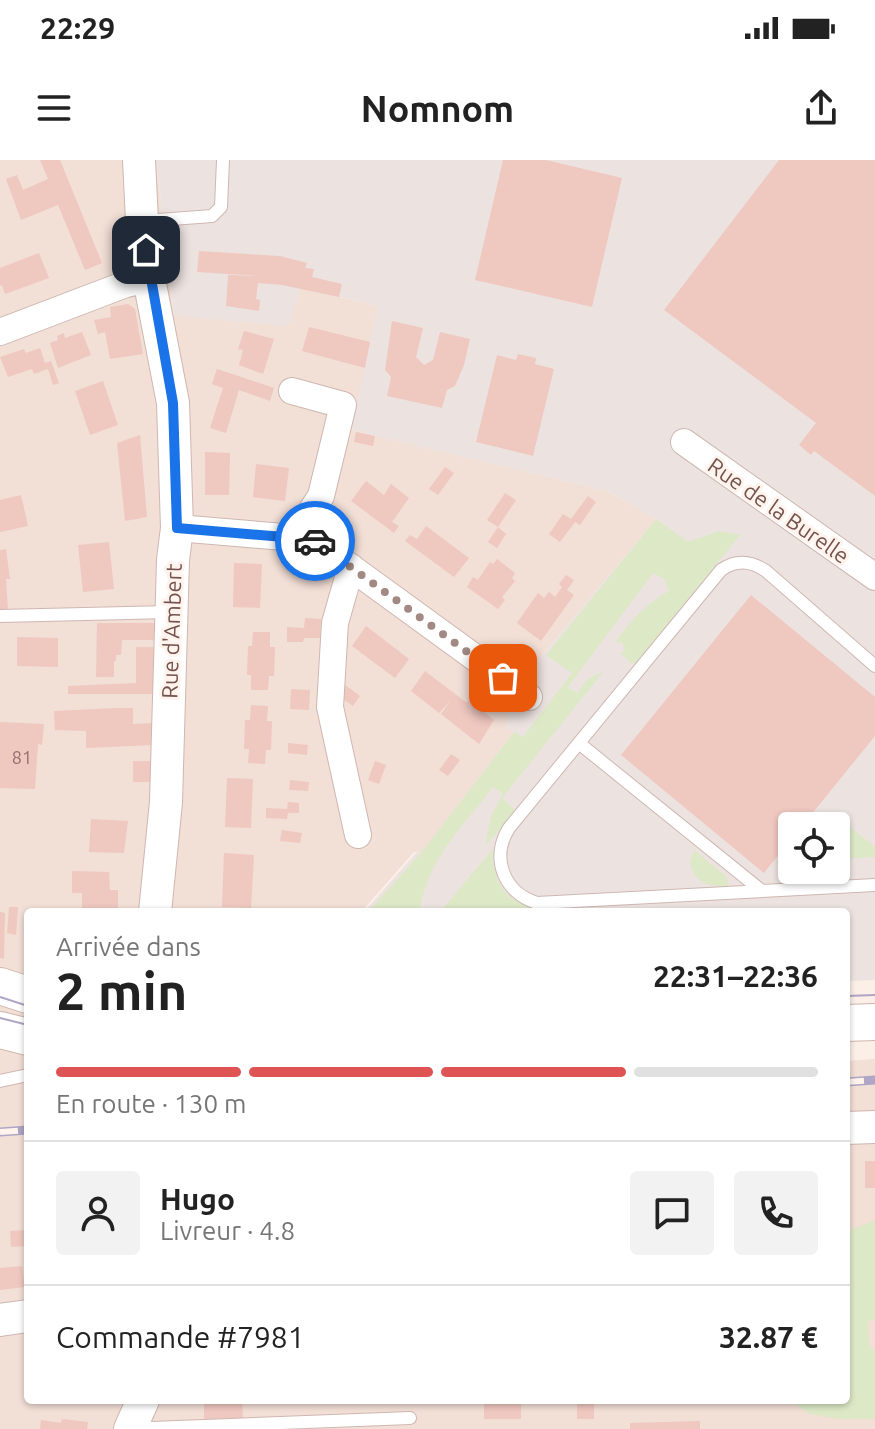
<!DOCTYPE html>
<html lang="fr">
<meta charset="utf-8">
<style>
:root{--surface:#fff;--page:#f2f2f2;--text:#222;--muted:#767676;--line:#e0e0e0;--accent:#de5353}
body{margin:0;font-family:Ubuntu,sans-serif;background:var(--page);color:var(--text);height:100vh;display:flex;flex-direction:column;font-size:30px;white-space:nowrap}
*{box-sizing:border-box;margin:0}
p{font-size:26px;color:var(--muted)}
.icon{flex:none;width:44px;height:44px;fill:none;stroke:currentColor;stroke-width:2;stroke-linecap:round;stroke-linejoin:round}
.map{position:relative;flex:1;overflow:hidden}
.side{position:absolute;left:24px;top:748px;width:826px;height:496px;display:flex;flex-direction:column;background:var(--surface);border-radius:8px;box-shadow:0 2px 6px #0004}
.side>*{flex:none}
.buttons{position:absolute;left:778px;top:652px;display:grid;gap:16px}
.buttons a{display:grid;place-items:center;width:72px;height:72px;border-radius:8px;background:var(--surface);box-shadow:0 2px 6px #0004;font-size:40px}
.pin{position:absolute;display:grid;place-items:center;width:68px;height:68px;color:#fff;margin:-34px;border-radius:16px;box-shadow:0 4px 12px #0006}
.courier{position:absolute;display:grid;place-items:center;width:80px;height:80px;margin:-40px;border:6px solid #1a73e8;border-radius:50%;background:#fff;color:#222;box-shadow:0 2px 10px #0007}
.summary em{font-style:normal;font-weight:700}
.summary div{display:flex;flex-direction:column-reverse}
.summary{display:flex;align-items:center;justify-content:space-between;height:136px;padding:0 32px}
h1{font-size:52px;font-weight:700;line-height:60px}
.bar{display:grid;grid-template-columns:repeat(4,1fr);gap:12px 8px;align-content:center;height:96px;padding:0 32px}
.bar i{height:10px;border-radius:6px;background:var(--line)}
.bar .current{background:var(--accent)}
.bar p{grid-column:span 4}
.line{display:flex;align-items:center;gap:20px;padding:0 32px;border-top:2px solid var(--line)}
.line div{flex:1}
.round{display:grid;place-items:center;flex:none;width:84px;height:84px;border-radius:8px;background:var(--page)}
.status{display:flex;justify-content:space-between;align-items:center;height:56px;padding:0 40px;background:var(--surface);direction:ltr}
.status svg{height:22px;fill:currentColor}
header{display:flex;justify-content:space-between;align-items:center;height:104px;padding:0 32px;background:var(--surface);font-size:36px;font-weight:700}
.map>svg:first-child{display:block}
</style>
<div class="status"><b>22:29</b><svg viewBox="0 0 49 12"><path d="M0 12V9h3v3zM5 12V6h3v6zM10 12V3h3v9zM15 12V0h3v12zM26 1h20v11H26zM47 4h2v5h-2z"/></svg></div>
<header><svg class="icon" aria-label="menu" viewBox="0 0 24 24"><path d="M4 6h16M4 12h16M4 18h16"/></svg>Nomnom<svg class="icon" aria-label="share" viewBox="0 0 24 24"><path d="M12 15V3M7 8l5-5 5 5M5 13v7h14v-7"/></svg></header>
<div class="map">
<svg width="875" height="1269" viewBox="0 0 875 1269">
<rect width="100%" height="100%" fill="#fbefe7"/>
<path fill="#f2dfd6" d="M0,0h156l18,156 126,-28 78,18 -26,124 255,61 49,28 -133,159 -9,54 -93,121 -7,-1 -53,60h-333v488h818v-339l29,-2v370h-875z"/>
<path fill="#ece3e0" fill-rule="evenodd" d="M156,0h719v820l-29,1v-69h-482l52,-59 5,-1 93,-119 -9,-8 18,-47 133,-159 -49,-28 -256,-61 27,-124 -78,-18 -11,38 -115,-10zM792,666h44v44h-44z"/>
<path fill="#dce8c6" d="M656,359l32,23 31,-11 21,4 -106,130 -14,-12 5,-2 -3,-9 -5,1 -1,-2c15,-21 30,-37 53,-50l-5,-12 -11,-6 -85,114 9,6 11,-14 16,-8 -102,127 14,13 -31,35 6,-30 12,-22 -10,-7c-29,38 -68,75 -73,125h-52l53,-59 93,-121 9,5 49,-64 -26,-18z
M832,652l43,35v10l-39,2v-33h-16z
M493,689c-2,41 22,61 61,61v2h-114z
M694,690l33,27 1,9c-20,1 -34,-3 -38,-24z
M875,1060v100l-7,1 1,23 6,8v67h-35l-30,-5 -21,-14h57v-168z"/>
<path fill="#efc8c0" d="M40,0h20l42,103 -17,7 -27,-65 -37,15 -15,-41 11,-4 6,15 25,-11z
M503,0h43l76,18 -30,129 -117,-27z
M779,0h96v336l-61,-45 -3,4 -12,-10 17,-22 -152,-113z
M199,91l81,5 27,7 -2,5 9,1 -2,8 30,7 -3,13 -57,-12 -24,-2 -2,16 4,1 -1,11 -33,-5 2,-31 30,1 -61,-4z
M39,93l10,25 -44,16 -3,-9 -2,1v-18z
M128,144l7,5 8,45 -33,5 -5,-27 -7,2 -4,-14 17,-3 -1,-10z
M392,161l31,7 -7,29 8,8 9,-5 7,-28 30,7 -6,26 -9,21 -8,4 -5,18 -55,-12 4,-19 -6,-7z
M309,167l61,15 -5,26 -63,-17z
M244,171l30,8 -11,35 -24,-9 4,-15 -5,-1z
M82,172l9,23 -33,13 -8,-25 8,-3 -1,-4 7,-3 1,5z
M40,188l5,15 6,-2 8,22 -6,2 -5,-16 -14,5 -2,-5 -24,8 -8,-20 24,-8 2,4z
M518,194l18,4 -1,6 19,5 -21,87 -57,-14 21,-87 19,5z
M217,209l57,19 -4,13 -31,-11 -13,43 -16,-5 13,-40 -11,-4z
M103,221l15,44 -28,10 -15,-44z
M356,272l19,4 -2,10 -19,-4z
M140,275l7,82 -22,4 -8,-78z
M205,292l25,1 -1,42h-24z
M256,304l33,4 -4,33 -32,-4z
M445,307l9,6 -16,22 -9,-6z
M366,321l18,14 7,-11 18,14 -17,24 7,4 -5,7 -43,-32z
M505,333l11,7 -18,27 -11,-7z
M21,335l7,31 -28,6v-32z
M588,336l8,6 -16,23 -5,-3 -15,20 -11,-8 14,-20 8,5z
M426,366l43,32 -15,19 -49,-36 5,-6 7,4z
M498,367l8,7 -9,14 -9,-6z
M109,382l5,47 -31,3 -5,-47z
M6,389l4,30h-4l2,31h-8v-60z
M497,399l18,14 -3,5 3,3 -13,16 3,3 -7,9 -31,-22 6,-10 5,3 12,-18 3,2z
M234,403l28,1 -2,44 -27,-1z
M566,415l8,5 -7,10 7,5 -33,46 -24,-18 21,-30 6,5 5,-6 6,5 7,-10 -3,-3z
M751,435l124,102v39l-73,90h-10v12l-28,35 -143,-118z
M305,458l16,1 -1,19h-16l-1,4h-16v-15l17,1z
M97,463h58v17h-33l-1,15h-5v6h-2v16h-18z
M366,466l43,33 -14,19 -43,-32z
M253,472h17v15h5l-1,29h-5l-1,14h-17v-15h-4l1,-29h4z
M17,477l41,1v29l-41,-1z
M136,487h19v47h-87v-8l68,-3z
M425,511l42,32 2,-3 25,20 -15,24 -38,-30 10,-14 -12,13 -28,-22z
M345,525l15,11 -7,10 -15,-10z
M291,529l19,1 -1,20 -19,-1z
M251,545l17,1 -1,15h5l-1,29h-5l-1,14 -17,-1 1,-14h-5l1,-29h5z
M116,548h17v16l21,-1 -1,22 -67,3v-17l-31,-1 -1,-19z
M0,562l44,2 -2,21 -4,-1 -3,45 -35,-1z
M288,583l20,2 -1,10 -19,-2z
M451,594l9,6 -12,16 -9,-6z
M133,601h20l-1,21h-19z
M375,601l11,4 -7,19 -11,-4z
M227,618l26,1 -2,49 -26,-1z
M290,620l19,2 -1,9 -19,-1z
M288,642l11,1v10h-11l-1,6 -21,-1v-10l21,1z
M91,659l37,2 -4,32 -35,-1z
M282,670l20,3 -2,10 -20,-2z
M224,693l30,2 -3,53 -29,-1z
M72,711l37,1 1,18h8v22h-33v-3l-3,-1v-15h-10z
M9,747h9l-2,28 -9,-2z
M0,752l5,1 -1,46 -4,-1z
M865,1001h10v27h-10z
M28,1070v16l-17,1 -1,-16z
M22,1106l3,21 -25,3v-22z
M204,1240h38l1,18 -39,1z
M484,1240h37v19h-37z
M577,1243h17v16h-17z
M62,1259l26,3 -1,7h-47l1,-9 20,3z
M700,1261v8h-70v-6z"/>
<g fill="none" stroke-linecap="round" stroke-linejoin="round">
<g stroke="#cfb7b1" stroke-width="14">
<path id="service" d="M145,61l67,-5 9,-9 2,-47
M0,456l169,-4
M875,506l-109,-95c-15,-10 -29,-12 -45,-1l-212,258c-19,30 -5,65 28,75l338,-18
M580,584l182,147
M0,921l28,-6
M133,1263l18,5 259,-10"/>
</g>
<g stroke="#cfb7b1" stroke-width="28">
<path id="minor" d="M0,172l126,-48 23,-5
M292,231l51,14 -22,91 -24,37
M684,282l191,135
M177,368l107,9 13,-4 19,9 213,155
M351,407l-16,56 -5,84 28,128"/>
</g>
<g stroke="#cfb7b1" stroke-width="34">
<path id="tertiary" d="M139,0l3,61 7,58 24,124 4,125 -4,32 -7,242 -11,110
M846,968l29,-1
M0,1160l28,-4
M130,1269l13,-29"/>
</g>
<g stroke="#d1b6ae" stroke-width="38">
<path id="secondary" d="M0,826l28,9
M846,863l29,-1
M0,870l28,7"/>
</g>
<use href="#service" stroke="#fff" stroke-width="12"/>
<use href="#minor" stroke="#fff" stroke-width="26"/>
<use href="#tertiary" stroke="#fff" stroke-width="32"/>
<use href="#secondary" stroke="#fff" stroke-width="36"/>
<path stroke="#afa6c5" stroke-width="2" d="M846,836l29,-1
M0,837l28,9
M0,858l28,7"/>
<g stroke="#afa6c5" stroke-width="9">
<path id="rail" d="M846,922l29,-2
M0,972l28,-2"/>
</g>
<use href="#rail" stroke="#fef4ed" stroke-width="6" stroke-dasharray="18" stroke-linecap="butt"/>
</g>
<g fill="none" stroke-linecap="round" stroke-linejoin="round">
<path stroke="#a38983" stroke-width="8" stroke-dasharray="0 14.4" d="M315,381l188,137"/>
<path stroke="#1a73e8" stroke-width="10" d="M146,90l27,153 4,125 107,9 13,-4 18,8"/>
</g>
<g text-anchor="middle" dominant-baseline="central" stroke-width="6" stroke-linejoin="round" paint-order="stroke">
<g font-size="18" fill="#93706a">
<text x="22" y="597">81</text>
</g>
<g font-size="22" fill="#74524d" stroke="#fef4ed">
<text transform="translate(779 350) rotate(35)">Rue de la Burelle</text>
<text transform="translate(171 471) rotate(-88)">Rue d'Ambert</text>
</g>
</g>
</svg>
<div class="buttons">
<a><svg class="icon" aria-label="locate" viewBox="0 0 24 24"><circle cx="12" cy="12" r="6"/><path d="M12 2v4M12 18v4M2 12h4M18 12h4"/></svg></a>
</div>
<div class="pin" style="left:503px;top:518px;background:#ea580c"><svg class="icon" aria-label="bag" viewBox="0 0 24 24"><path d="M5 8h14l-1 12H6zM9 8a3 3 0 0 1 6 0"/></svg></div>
<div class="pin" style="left:146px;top:90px;background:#1f2937"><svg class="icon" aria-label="home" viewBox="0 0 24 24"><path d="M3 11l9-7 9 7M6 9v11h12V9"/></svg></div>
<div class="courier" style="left:315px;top:381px"><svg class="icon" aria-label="car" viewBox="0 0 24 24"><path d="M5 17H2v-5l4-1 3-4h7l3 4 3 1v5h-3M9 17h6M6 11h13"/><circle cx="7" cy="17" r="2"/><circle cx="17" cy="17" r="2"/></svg></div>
<section class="side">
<div class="summary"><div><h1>2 min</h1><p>Arrivée dans</p></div><em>22:31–22:36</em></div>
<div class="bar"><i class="current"></i><i class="current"></i><i class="current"></i><i></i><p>En route · 130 m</p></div>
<div class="line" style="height:144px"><a class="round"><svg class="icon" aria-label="person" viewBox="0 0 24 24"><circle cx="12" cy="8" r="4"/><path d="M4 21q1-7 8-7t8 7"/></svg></a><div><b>Hugo</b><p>Livreur · 4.8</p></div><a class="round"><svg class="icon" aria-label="chat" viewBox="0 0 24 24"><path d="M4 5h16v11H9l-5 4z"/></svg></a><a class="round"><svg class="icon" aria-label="phone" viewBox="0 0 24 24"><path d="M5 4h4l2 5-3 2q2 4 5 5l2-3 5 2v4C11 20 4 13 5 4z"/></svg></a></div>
<div class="line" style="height:104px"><div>Commande #7981</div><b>32.87 €</b></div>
</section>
</div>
